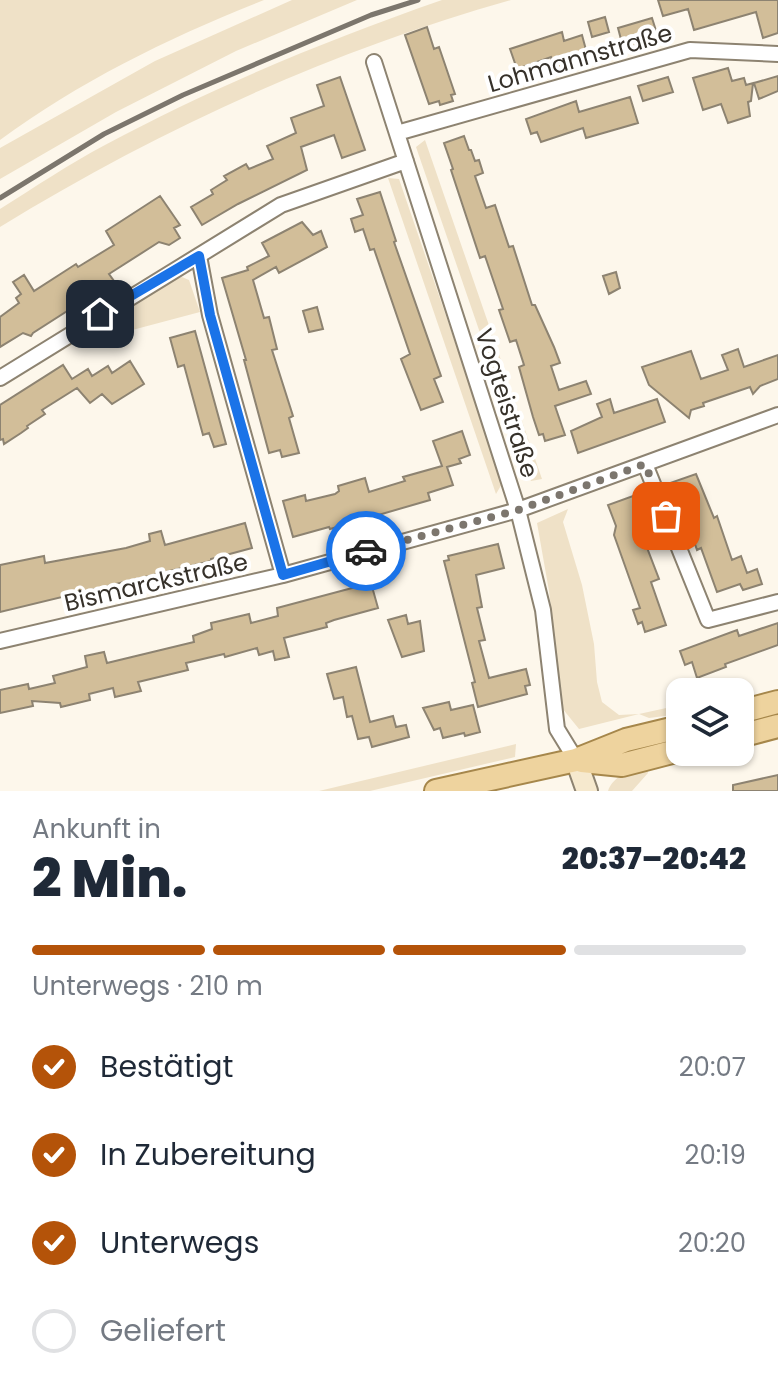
<!DOCTYPE html>
<html lang="de">
<meta charset="utf-8">
<style>
:root{--surface:#fff;--page:#f6f6f7;--text:#1f2937;--muted:#747a83;--line:#e0e1e3;--accent:#b45309}
body{margin:0;font-family:Poppins,sans-serif;background:var(--page);color:var(--text);height:100vh;display:flex;flex-direction:column;font-size:30px;white-space:nowrap}
*{box-sizing:border-box;margin:0}
p{font-size:26px;color:var(--muted)}
.icon{flex:none;width:44px;height:44px;fill:none;stroke:currentColor;stroke-width:2;stroke-linecap:round;stroke-linejoin:round}
.map{position:relative;height:791px;overflow:hidden}
.side{display:flex;flex-direction:column;background:var(--surface);flex:1}
.side>*{flex:none}
.tools{position:absolute;left:666px;top:678px;display:grid;gap:16px}
.tools a{display:grid;place-items:center;width:88px;height:88px;border-radius:16px;background:var(--surface);box-shadow:0 2px 6px #0004;font-size:40px}
.pin{position:absolute;display:grid;place-items:center;width:68px;height:68px;color:#fff;margin:-34px;border-radius:16px;box-shadow:0 4px 12px #0006}
.courier{position:absolute;display:grid;place-items:center;width:80px;height:80px;margin:-40px;border:6px solid #1a73e8;border-radius:50%;background:#fff;color:#222;box-shadow:0 2px 10px #0007}
.headline em{font-style:normal;font-weight:800}
.headline div{display:flex;flex-direction:column-reverse}
.headline{display:flex;align-items:center;justify-content:space-between;height:136px;padding:0 32px}
h1{font-size:52px;font-weight:800;line-height:60px}
.bar{display:grid;grid-template-columns:repeat(4,1fr);gap:12px 8px;align-content:center;height:96px;padding:0 32px}
.bar i{height:10px;border-radius:6px;background:var(--line)}
.bar .selected{background:var(--accent)}
.bar p{grid-column:span 4}
ol{padding:0 32px;list-style:none}
li{display:flex;align-items:center;gap:24px;height:88px}
li p{margin-inline-start:auto}
li .icon{padding:8px;border-radius:50%;background:var(--accent);color:#fff;stroke-width:4}
li:last-child{color:var(--muted)}
li i{width:44px;height:44px;border:4px solid var(--line);border-radius:50%}
.map>svg:first-child{display:block}
</style>
<div class="map">
<svg width="778" height="791" viewBox="0 0 778 791">
<rect width="100%" height="100%" fill="#fdf7eb"/>
<path fill="#efe1c7" d="M0,0h264c-92,36 -184,81 -264,140z
M292,0h65l-121,51 -120,61 -116,67v-31l155,-87z
M442,0h69c-180,51 -352,129 -511,227v-18c35,-22 69,-45 105,-64 108,-58 222,-105 337,-145z
M425,140l117,339 -11,2 -115,-334z
M388,178l11,1 104,303 -7,12z
M182,277l7,3 11,32 -79,21 -9,-14 60,-39z
M568,509l-5,13 19,63 12,59 3,38 5,20 17,13 20,-1 41,-9v9l-31,4 -10,-4 -60,15 -17,-21 -13,-117 -12,-68z
M516,744l-1,13 -145,34h-51z
M646,764l2,9 -16,18h-24c5,-15 24,-22 38,-27z"/>
<path fill="#d2be99" stroke="#8d8371" stroke-width="2" d="M658,0h120v33l-15,5 -7,-26 -62,18 -6,-21 -25,7z
M605,17l4,15 -17,5 -4,-15z
M652,18l7,22 -35,11 -6,-23z
M427,27l7,22 5,-2 16,47 -4,1 2,6 -13,4 -1,-4 -10,3 -24,-69z
M562,32l2,9 18,-6 7,26 -34,10 -4,-14 -34,12 -7,-20z
M728,68l4,13 12,-3 2,7 7,-2 -2,18 -3,1 2,14 -22,7 -7,-19 -18,6 -10,-32z
M778,76v15l-19,8 -5,-16z
M340,77l25,73 -23,8 -8,-23 -33,12 6,23 -69,34 -36,21 -11,-18 22,-13 -2,-4 16,-10 -3,-4 22,-12 3,5 24,-10 -6,-13 29,-13 -5,-15 33,-12 -7,-21z
M668,77l5,15 -30,9 -5,-15z
M630,97l8,26 -52,15 -3,-10 -42,14 -4,-10 -6,2 -5,-15 50,-18 3,11z
M464,136l5,14h2l4,11 4,-1 4,13 -8,3 11,32 9,-3 14,42 4,-1 19,59h3l19,42 6,16 -9,3 8,24 27,-9 5,13 -36,12 10,29 -20,6 -2,-7 -4,1 -6,-18 -14,-50 5,-2 -8,-25 -6,2 -11,-32 4,-1 -18,-53 -5,2 -29,-88 2,-1 -9,-26z
M380,192l16,49 -2,1 47,134 -7,3 9,23 -22,8 -20,-51 9,-5 -36,-105 -4,1 -7,-21 -8,3 -4,-13 12,-4 -6,-16z
M160,196l20,29 -6,3 6,10 -11,7 -10,-3 -50,32 5,7 -81,52 -2,3 -8,-3 -23,14v-30l19,-14 -3,-5 5,-4 -8,-12 11,-7 10,16 42,-27 2,3 36,-22 -8,-14z
M302,222l11,13 8,-4 6,16 -48,26 -3,-6 -23,13 11,38 5,-1 8,32 -5,1 21,66 -4,2 10,35 -17,4 -2,-7 -11,3 -25,-93h2l-24,-82 26,-8 -1,-3 22,-11 -7,-13z
M616,272l4,16 -11,6 -6,-18z
M317,307l6,22 -14,3 -6,-21z
M195,331l31,113 -12,3 -5,-14 -6,2 -19,-70 -6,2 -8,-29z
M738,349l6,18 34,-12v24l-18,7 -7,8 -3,-7 -47,16 1,3 -13,4 -2,8 -40,-33 -7,-18 49,-16 10,28 27,-9 -6,-15z
M130,361l14,23 -32,20 -10,-10 -12,9 -13,-15 -35,22 3,4 -18,12 1,2 -7,5 -17,11 -1,-5 -3,1v-35l63,-40 9,14 16,-10 4,7 16,-10 4,7z
M610,399l4,14 43,-14 8,23 -87,31 -7,-22 31,-14 -5,-13z
M462,431l8,24 -11,4 2,4 -14,4 6,18 -25,8 2,7 -100,29 -1,-2 -36,10 -10,-36 22,-6 1,6 29,-7 4,-3 -1,-5 27,-8 4,14 36,-11 -2,-4 39,-11 -9,-25z
M696,474l18,44 3,-2 15,44 9,-4 6,17 10,-4 5,15 -19,6 -3,-6 -23,8 -16,-44 -4,2 -14,-42 -3,1 -10,-26z
M633,496l8,21 -5,2 23,60 -8,3 15,43 -21,7 -3,-10 -4,2 -5,-14 7,-2 -26,-73 2,-9 -8,-21z
M245,523l7,25 -41,11v2l-211,51v-47l44,-9 1,7 81,-15 24,-7 -1,-7 12,-3 4,14z
M498,544l6,24 -28,7 6,32 -5,1 8,32 -6,1 10,37 37,-9 4,16 -5,1 2,8 -49,13 -6,-24 3,-1 -31,-121 5,-1 -1,-4z
M371,583l7,25 -44,12 -8,3 1,4 -43,11 5,19 -14,3 -2,-9 -14,4 -2,-7 -32,9 -1,-3 -38,9 2,7 -50,12 3,9 -26,6 -2,-9 -24,6 1,6 -29,7 -1,-4 -28,-2 1,5 -33,7v-23l28,-6 1,5 26,-6 -2,-7 34,-9 -2,-11 19,-4 3,11 87,-21 -1,-6 19,-7 -1,-6 38,-9 2,9 27,-7 -1,-8z
M406,615l2,9 12,-3 4,30 -22,6 -14,-37z
M778,623v22l-53,19 1,3 -29,11 -5,-16 -7,3 -5,-14 57,-21 2,6z
M356,667l14,55 23,-6 3,11 10,-2 3,12 -37,10 -3,-10 -11,2 -6,-23 -5,1 -4,-20 -9,2 -7,-25z
M449,702l2,8 22,-5 7,27 -15,4 -1,-3 -21,5 -3,-10 -6,2 -11,-22z
M778,775v16h-45v-6z"/>
<g fill="none" stroke-linecap="round" stroke-linejoin="round">
<g stroke="#8d8371" stroke-width="18">
<path id="minor" d="M374,62l144,448 25,100 14,119 19,31
M397,133l293,-83 88,4
M199,256l11,59 73,260
M0,378l281,-173 125,-44
M645,464l63,156 70,-18
M0,641l283,-66 235,-65 260,-95"/>
</g>
<g stroke="#8d8371" stroke-width="24">
<path id="secondary" d="M576,760l11,31"/>
</g>
<g stroke="#a6874b" stroke-width="26">
<path id="primary" d="M740,712l38,-10
M740,736l38,-10
M582,761l40,4 58,-15
M436,791l140,-31 50,-20 54,-13"/>
</g>
<use href="#minor" stroke="#fff" stroke-width="14"/>
<use href="#secondary" stroke="#f6e9ce" stroke-width="20"/>
<use href="#primary" stroke="#eed39e" stroke-width="22"/>
<path stroke="#7c766d" stroke-width="5" d="M0,198l104,-64 79,-39 188,-80 47,-15"/>
</g>
<g fill="none" stroke-linecap="round" stroke-linejoin="round">
<path stroke="#7c766e" stroke-width="8" stroke-dasharray="0 14.4" d="M366,551l152,-41 127,-46 21,52"/>
<path stroke="#1a73e8" stroke-width="10" d="M100,314l99,-58 11,59 73,260 83,-24"/>
</g>
<g text-anchor="middle" dominant-baseline="central" stroke-width="8" stroke-linejoin="round" paint-order="stroke">
<g font-size="24" fill="#36312a" stroke="#fff">
<text transform="translate(580 58) rotate(-16)">Lohmannstraße</text>
<text transform="translate(507 403) rotate(72)">Vogteistraße</text>
<text transform="translate(156 582) rotate(-13)">Bismarckstraße</text>
</g>
</g>
</svg>
<div class="tools">
<a><svg class="icon" aria-label="layers" viewBox="0 0 24 24"><path d="M12 4l9 5-9 5-9-5zM3 14l9 5 9-5"/></svg></a>
</div>
<div class="pin" style="left:666px;top:516px;background:#ea580c"><svg class="icon" aria-label="bag" viewBox="0 0 24 24"><path d="M5 8h14l-1 12H6zM9 8a3 3 0 0 1 6 0"/></svg></div>
<div class="pin" style="left:100px;top:314px;background:#1f2937"><svg class="icon" aria-label="home" viewBox="0 0 24 24"><path d="M3 11l9-7 9 7M6 9v11h12V9"/></svg></div>
<div class="courier" style="left:366px;top:551px"><svg class="icon" aria-label="car" viewBox="0 0 24 24"><path d="M5 17H2v-5l4-1 3-4h7l3 4 3 1v5h-3M9 17h6M6 11h13"/><circle cx="7" cy="17" r="2"/><circle cx="17" cy="17" r="2"/></svg></div>
</div>
<section class="side">
<div class="headline"><div><h1>2 Min.</h1><p>Ankunft in</p></div><em>20:37–20:42</em></div>
<div class="bar"><i class="selected"></i><i class="selected"></i><i class="selected"></i><i></i><p>Unterwegs · 210 m</p></div>
<ol>
<li><svg class="icon" aria-label="check" viewBox="0 0 24 24"><path d="M5 12l5 5 9-10"/></svg>Bestätigt<p>20:07</p></li>
<li><svg class="icon" aria-label="check" viewBox="0 0 24 24"><path d="M5 12l5 5 9-10"/></svg>In Zubereitung<p>20:19</p></li>
<li><svg class="icon" aria-label="check" viewBox="0 0 24 24"><path d="M5 12l5 5 9-10"/></svg>Unterwegs<p>20:20</p></li>
<li><i></i>Geliefert</li>
</ol>
</section>
